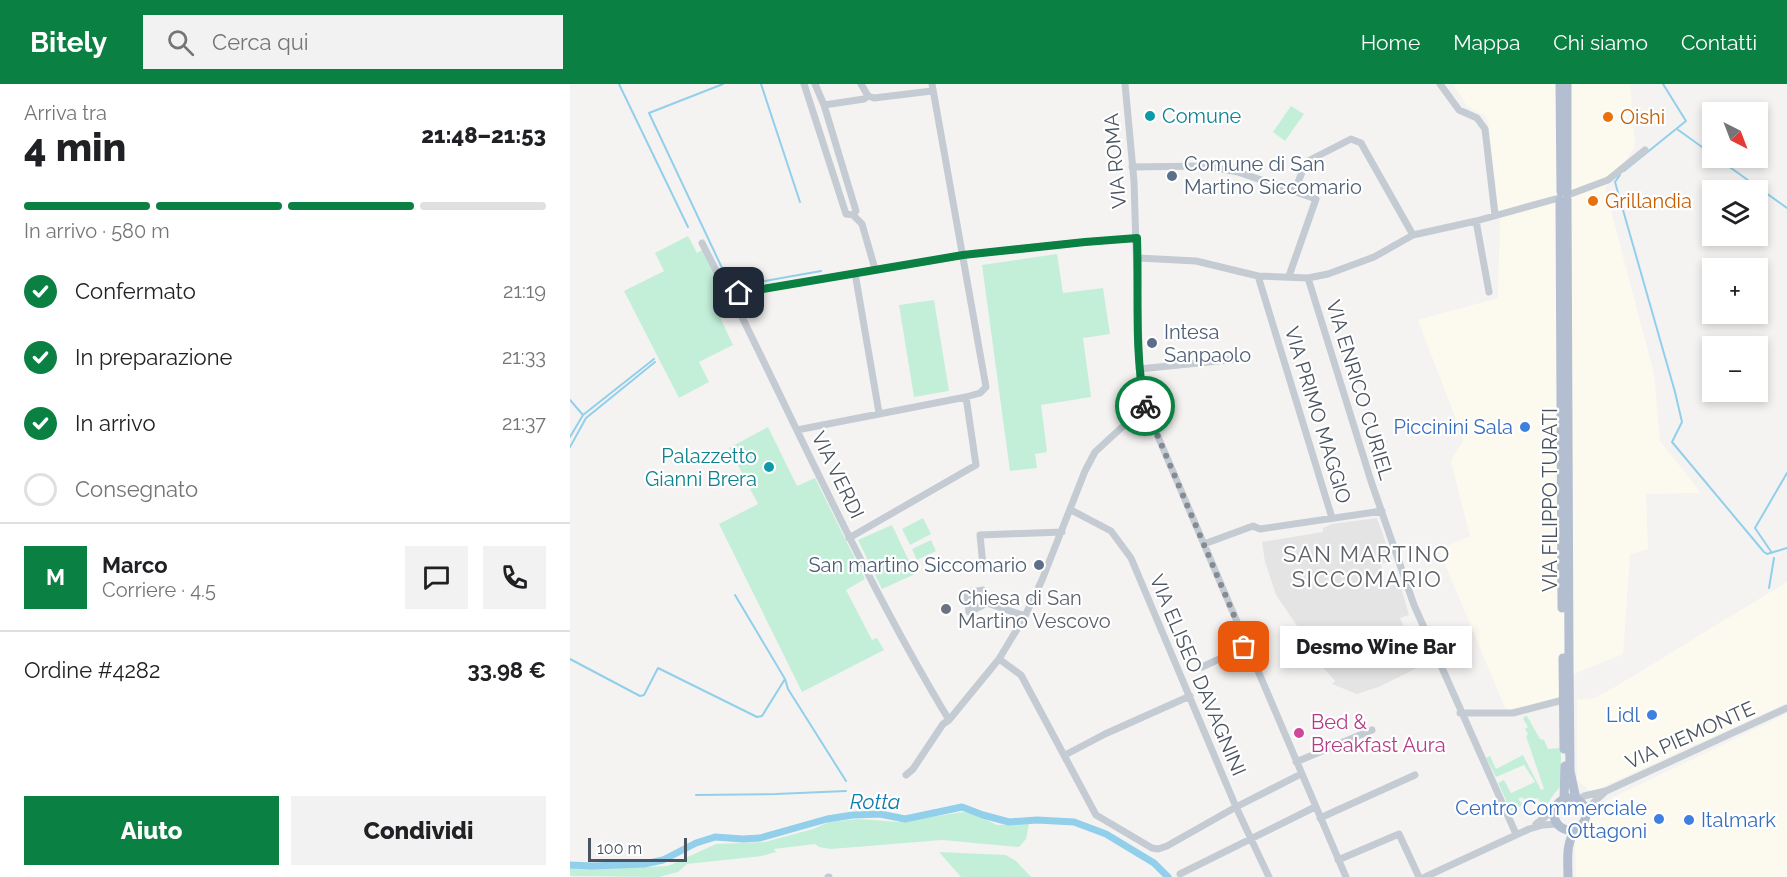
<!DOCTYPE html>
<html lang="it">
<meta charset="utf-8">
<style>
:root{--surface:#fff;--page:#f2f2f2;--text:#202124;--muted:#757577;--line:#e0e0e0;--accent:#0b8043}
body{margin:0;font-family:Raleway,sans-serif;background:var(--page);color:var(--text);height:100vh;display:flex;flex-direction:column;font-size:22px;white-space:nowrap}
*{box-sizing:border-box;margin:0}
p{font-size:20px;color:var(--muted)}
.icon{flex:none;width:33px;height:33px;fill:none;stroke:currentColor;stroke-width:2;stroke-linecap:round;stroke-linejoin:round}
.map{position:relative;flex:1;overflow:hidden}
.drawer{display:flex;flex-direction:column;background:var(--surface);width:570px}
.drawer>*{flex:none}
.needle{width:39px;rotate:138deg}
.fabs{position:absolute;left:1132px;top:18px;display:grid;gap:12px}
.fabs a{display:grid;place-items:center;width:66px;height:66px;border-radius:0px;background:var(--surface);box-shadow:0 3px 9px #0003;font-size:30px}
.scale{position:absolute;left:18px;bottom:15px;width:99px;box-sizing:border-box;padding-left:6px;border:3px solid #4a5360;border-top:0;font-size:16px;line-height:21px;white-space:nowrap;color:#4a5360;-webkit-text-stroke:4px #fff;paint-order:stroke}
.pin{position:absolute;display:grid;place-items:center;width:51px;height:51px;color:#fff;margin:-26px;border-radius:12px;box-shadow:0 3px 9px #0006}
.courier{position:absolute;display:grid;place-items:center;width:60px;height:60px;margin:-30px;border:4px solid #0b8043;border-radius:50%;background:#fff;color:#222;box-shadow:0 2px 8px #0007}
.bubble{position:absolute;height:42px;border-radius:0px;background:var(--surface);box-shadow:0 3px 9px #0003;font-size:20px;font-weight:800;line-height:42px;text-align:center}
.head em{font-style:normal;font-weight:800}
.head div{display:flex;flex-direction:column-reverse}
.head{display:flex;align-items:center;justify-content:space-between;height:102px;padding:0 24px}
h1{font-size:39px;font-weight:800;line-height:45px}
.bar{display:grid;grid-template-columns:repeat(4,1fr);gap:9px 6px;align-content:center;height:72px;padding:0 24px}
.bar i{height:8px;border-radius:4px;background:var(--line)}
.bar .on{background:var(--accent)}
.bar p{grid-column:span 4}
.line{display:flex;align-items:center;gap:15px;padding:0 24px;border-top:2px solid var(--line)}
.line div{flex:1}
.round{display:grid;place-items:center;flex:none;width:63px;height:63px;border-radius:0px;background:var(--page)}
ol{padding:0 24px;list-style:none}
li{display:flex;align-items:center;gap:18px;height:66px}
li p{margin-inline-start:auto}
li .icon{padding:6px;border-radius:50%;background:var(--accent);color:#fff;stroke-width:4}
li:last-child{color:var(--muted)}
li i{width:33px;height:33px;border:3px solid var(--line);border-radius:50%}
.button{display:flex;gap:12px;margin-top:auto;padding:12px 24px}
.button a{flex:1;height:69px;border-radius:0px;background:var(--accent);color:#fff;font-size:24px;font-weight:800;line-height:69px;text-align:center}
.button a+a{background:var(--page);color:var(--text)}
header{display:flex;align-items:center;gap:36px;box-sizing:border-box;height:84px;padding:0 30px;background:var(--accent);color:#fff}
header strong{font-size:28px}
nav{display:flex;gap:33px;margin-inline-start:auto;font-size:21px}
.search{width:420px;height:54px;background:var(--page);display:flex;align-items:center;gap:15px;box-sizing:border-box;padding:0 21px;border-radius:0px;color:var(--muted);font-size:22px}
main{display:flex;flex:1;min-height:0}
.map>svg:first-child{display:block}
</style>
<header>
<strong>Bitely</strong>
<div class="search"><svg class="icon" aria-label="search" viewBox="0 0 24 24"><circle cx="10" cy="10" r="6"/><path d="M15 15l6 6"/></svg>Cerca qui</div>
<nav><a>Home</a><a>Mappa</a><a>Chi siamo</a><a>Contatti</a></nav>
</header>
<main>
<section class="drawer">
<div class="head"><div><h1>4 min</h1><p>Arriva tra</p></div><em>21:48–21:53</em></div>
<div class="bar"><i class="on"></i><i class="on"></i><i class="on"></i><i></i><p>In arrivo · 580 m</p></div>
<ol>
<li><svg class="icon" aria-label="check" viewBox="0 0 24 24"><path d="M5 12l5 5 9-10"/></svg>Confermato<p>21:19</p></li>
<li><svg class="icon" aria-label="check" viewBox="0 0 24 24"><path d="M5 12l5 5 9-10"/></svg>In preparazione<p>21:33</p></li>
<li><svg class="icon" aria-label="check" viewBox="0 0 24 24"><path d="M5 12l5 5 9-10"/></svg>In arrivo<p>21:37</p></li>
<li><i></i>Consegnato</li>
</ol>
<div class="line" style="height:108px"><b class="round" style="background:var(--accent);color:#fff">M</b><div><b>Marco</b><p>Corriere · 4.5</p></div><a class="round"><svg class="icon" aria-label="chat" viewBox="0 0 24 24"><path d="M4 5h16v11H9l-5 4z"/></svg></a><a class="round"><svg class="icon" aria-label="phone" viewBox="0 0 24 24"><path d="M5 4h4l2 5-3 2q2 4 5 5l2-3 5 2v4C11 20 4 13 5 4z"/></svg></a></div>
<div class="line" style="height:78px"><div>Ordine #4282</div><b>33.98 €</b></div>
<div class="button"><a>Aiuto</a><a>Condividi</a></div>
</section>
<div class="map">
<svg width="1217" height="793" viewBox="0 0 1217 793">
<rect width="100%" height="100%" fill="#f4f3f2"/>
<path fill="#fcfaee" d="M883,0h177l5,63 -30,41 49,186 6,67 41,52 -55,1 2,55 -18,5 -7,100 -47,19 -20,27 -50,10 -67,-160 31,-14 -19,-75 13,-21 -46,-120 80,-22 2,-77 -12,-99 -3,-6 -18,-10z
M1217,498v121l-196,89 -14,-12v-80l17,-2 21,-11z
M1217,630v163h-211l-1,-43 11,-9 9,-19z"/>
<path fill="#e5e4e4" d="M807,434l15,42 -11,4 4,22 15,-2 9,31 -9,3 21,48 -40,20 -24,8 -25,-10 3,-3 -36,-41 5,-4 -28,-41 -11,-33 -3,-20 61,-10v-4l9,-4z"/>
<path fill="#c3efd9" d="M721,22l13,8 -19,27 -12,-9z
M118,152l9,17 5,-3 30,59 -13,6 14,30 -34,17 10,20 -30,16 -55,-107 40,-20 -9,-18z
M487,170l6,39 40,-5 7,46 -27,4 8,59 -50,8 6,47 -12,2 2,14 -27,3 -28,-206z
M364,216l15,91 -35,6 -15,-92z
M198,343l29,59 18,-8 50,101 -19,11 26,50 5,-2 7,12 -82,42 -83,-168 39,-20 -29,-56z
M353,434l8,16 -21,11 -8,-16z
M322,441l23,49 -33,15 -24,-49z
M361,456l5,11 -19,9 -5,-11z
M955,632h2l13,23 4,1 4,9 13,-1v37c-6,10 -14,12 -11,26l-4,2 -8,-15 -10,5 -6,-6 -4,2 5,6 -15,7 -3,-6 1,-6 -8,-17 6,-3 7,13 24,-11 -11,-17 -28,12 -10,-19 4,-2 6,13 27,-14 18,35 3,-1 -18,-53 2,-2 -3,-5 3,-2 -5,-8z
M393,728l10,1 24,12 32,-1 -3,15 -7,8 -77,-7 -111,9 -12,-2 -4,-3 -41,5 2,3 -14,4 -75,8 -9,8 -19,5 -89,-1v-9l28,2 70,-3 48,-22 49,-2 48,-13 16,-7 29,-3 40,3z
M369,768l67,3 10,6 15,16h-70z"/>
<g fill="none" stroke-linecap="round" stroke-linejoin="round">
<path stroke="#92cfeb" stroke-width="2" d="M49,0l69,143
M153,0l-74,29 82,174 90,-16
M191,0l39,118
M1107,45l36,26
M1147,74l70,50
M1054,87l62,-50 -23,-37
M1050,91l-5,7 60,210 7,30 -10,20 92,110 3,2 20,-6
M0,316l13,15
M0,353l13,-22 71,-56
M0,363l16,-29 69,-56
M1202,469l-17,-25 32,-55
M1199,504l5,-30
M165,511l50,84 3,10 58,92
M0,575l70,37 4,-1 14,-27 99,49 5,-1 23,-37
M126,711l80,-1 70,-3"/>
<path stroke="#92cfeb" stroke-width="7" d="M0,781l22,1 52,-2 19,-4 33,-17 19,-6 28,2 17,-1 67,-19 26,-4 27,-1 25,5 57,-12 21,8 26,7 28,-2 37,2 32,12 48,29 14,14"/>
<path stroke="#c4cbd3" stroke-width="7" d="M234,0l42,130 7,1 3,-4 -32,-106 -9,-21
M291,0l7,12 6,2 58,-7
M555,0l9,97 6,198 5,27 201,471
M870,0l19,26 18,8 8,11 10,86
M254,21l40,-6 4,-3
M562,83l72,-1 34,6 78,27 -27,77
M725,106l11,-28 45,-23 10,4 52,92
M998,111l40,-15 37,-30
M283,131l9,9 13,45
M906,137l13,71
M132,159l25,49 7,5v4c70,141 134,285 215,419
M568,174l58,3 62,15 50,2 20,-4 46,-17 39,-22 63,-14 83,-23
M285,189l24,140
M688,192l74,242
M738,194l63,203 43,124 102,229
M164,213l5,-4 224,-38 122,-13 52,-4
M569,285l99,-10
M227,346l169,-33 14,-4 6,-6 -54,-303
M501,426l40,21 20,27 105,249 33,70
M279,454l127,-73 -10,-68
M634,460l49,-18 7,3 122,-18
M413,482l-3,-31 82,-3
M413,506l4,13 -18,9 -2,-19z
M417,519l38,13
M429,575l22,16 75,140 56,33 6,1 9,-3 69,-39 65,-33
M632,583l45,-21
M890,629h53l50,-13
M495,671l40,-21 85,-38
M726,678l76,-32
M336,691l7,-6 30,-45 6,-4 50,-61 26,-43 17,-36 43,-109 10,-19 50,-46
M1008,716l6,-4 22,-5 181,-83
M1016,732l7,-13 11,-10
M750,734l95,-43
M966,740l18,-14
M768,776l61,-26 20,43
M610,790l135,-67
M258,793h1
M855,793l104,-48 14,-4 15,-1"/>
<path stroke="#b3bfd0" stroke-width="9" d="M990,0l1,108
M997,0v109
M997,115l2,461 1,111 6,28
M990,116l2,408
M993,574l1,91
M984 730a16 16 0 1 1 32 0a16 16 0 1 1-32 0Z
M994,715l1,-33
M998,793c0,-16 -3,-36 9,-48"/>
</g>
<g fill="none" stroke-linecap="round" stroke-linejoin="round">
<path stroke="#868b93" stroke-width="6" stroke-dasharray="0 10.8" d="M575,322l102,240 -3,1"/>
<path stroke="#0b8043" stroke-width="8" d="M169,209l224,-38 122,-13 52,-4c2,56 -3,113 8,168"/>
</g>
<g fill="#0f9aa8" stroke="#fff" stroke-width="2">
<circle cx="580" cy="32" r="6"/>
<circle cx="199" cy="383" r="6"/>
</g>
<g fill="#e8710a" stroke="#fff" stroke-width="2">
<circle cx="1038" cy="33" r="6"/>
<circle cx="1023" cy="117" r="6"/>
</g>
<g fill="#5c6f8a" stroke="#fff" stroke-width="2">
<circle cx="602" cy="92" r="6"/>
<circle cx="582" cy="259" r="6"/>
<circle cx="469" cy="481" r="6"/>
</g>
<g fill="#3f7fe0" stroke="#fff" stroke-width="2">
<circle cx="955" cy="343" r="6"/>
<circle cx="1082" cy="631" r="6"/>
<circle cx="1089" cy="735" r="6"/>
<circle cx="1119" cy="736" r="6"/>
</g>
<circle fill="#6b7280" stroke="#fff" stroke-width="2" cx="376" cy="525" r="6"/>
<circle fill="#d1479c" stroke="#fff" stroke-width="2" cx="729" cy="649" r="6"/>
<g text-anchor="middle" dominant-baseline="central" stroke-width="4.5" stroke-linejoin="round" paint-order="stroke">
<g font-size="20" fill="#0d838f" stroke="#fff" text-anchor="start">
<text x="592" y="32">Comune</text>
<text x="187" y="372" text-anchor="end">Palazzetto<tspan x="187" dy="23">Gianni Brera</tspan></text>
</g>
<g font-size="20" fill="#c56008" stroke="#fff" text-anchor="start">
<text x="1050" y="33">Oishi</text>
<text x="1035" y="117">Grillandia</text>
</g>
<g font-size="20" fill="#4a5360" stroke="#fff">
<text transform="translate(545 77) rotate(-95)">VIA ROMA</text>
<text transform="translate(790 306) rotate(73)">VIA ENRICO CURIEL</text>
<text transform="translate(748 331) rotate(73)">VIA PRIMO MAGGIO</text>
<text transform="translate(268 391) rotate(64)">VIA VERDI</text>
<text transform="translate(980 416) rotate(-90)">VIA FILIPPO TURATI</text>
<text transform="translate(628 591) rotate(67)">VIA ELISEO DAVAGNINI</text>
<text transform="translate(1120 651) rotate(-24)">VIA PIEMONTE</text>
</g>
<g font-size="20" fill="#4e5e75" stroke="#fff" text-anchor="start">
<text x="614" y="80">Comune di San<tspan x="614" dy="23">Martino Siccomario</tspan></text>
<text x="594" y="248">Intesa<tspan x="594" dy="23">Sanpaolo</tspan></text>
<text x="457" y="481" text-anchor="end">San martino Siccomario</text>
</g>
<g font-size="20" fill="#366cbe" stroke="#fff" text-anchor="end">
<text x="943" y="343">Piccinini Sala</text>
<text x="1070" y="631">Lidl</text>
<text x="1077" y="724">Centro Commerciale<tspan x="1077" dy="23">Ottagoni</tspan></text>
<text x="1131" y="736" text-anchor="start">Italmark</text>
</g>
<g font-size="20" fill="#5b616d" stroke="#fff" text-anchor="start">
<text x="388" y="514">Chiesa di San<tspan x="388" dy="23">Martino Vescovo</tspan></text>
</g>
<g font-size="20" fill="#b23c85" stroke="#fff" text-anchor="start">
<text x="741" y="638">Bed &amp;<tspan x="741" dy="23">Breakfast Aura</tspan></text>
</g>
<g font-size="21" font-style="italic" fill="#107cad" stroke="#fff">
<text x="305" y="717">Rotta</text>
</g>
<g font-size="22" letter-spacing="1.5" fill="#5f6267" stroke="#fff">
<text x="797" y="470">SAN MARTINO<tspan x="797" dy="25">SICCOMARIO</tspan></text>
</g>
</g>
</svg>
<div class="fabs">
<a><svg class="needle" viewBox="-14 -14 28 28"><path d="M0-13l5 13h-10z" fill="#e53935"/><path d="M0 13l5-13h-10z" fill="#757577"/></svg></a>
<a><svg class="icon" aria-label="layers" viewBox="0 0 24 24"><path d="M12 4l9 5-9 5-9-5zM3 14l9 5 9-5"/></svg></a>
<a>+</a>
<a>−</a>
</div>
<div class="scale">100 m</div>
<div class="pin" style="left:674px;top:563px;background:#ea580c"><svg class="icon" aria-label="bag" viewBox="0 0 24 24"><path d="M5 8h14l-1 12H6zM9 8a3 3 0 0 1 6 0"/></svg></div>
<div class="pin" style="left:169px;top:209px;background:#1f2937"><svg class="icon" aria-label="home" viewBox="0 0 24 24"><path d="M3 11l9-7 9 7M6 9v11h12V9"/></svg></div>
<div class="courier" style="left:575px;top:322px"><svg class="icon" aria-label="bike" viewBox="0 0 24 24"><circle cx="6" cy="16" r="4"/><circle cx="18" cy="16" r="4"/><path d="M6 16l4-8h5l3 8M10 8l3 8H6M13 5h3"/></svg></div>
<div class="bubble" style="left:710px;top:542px;width:192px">Desmo Wine Bar</div>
</div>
</main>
